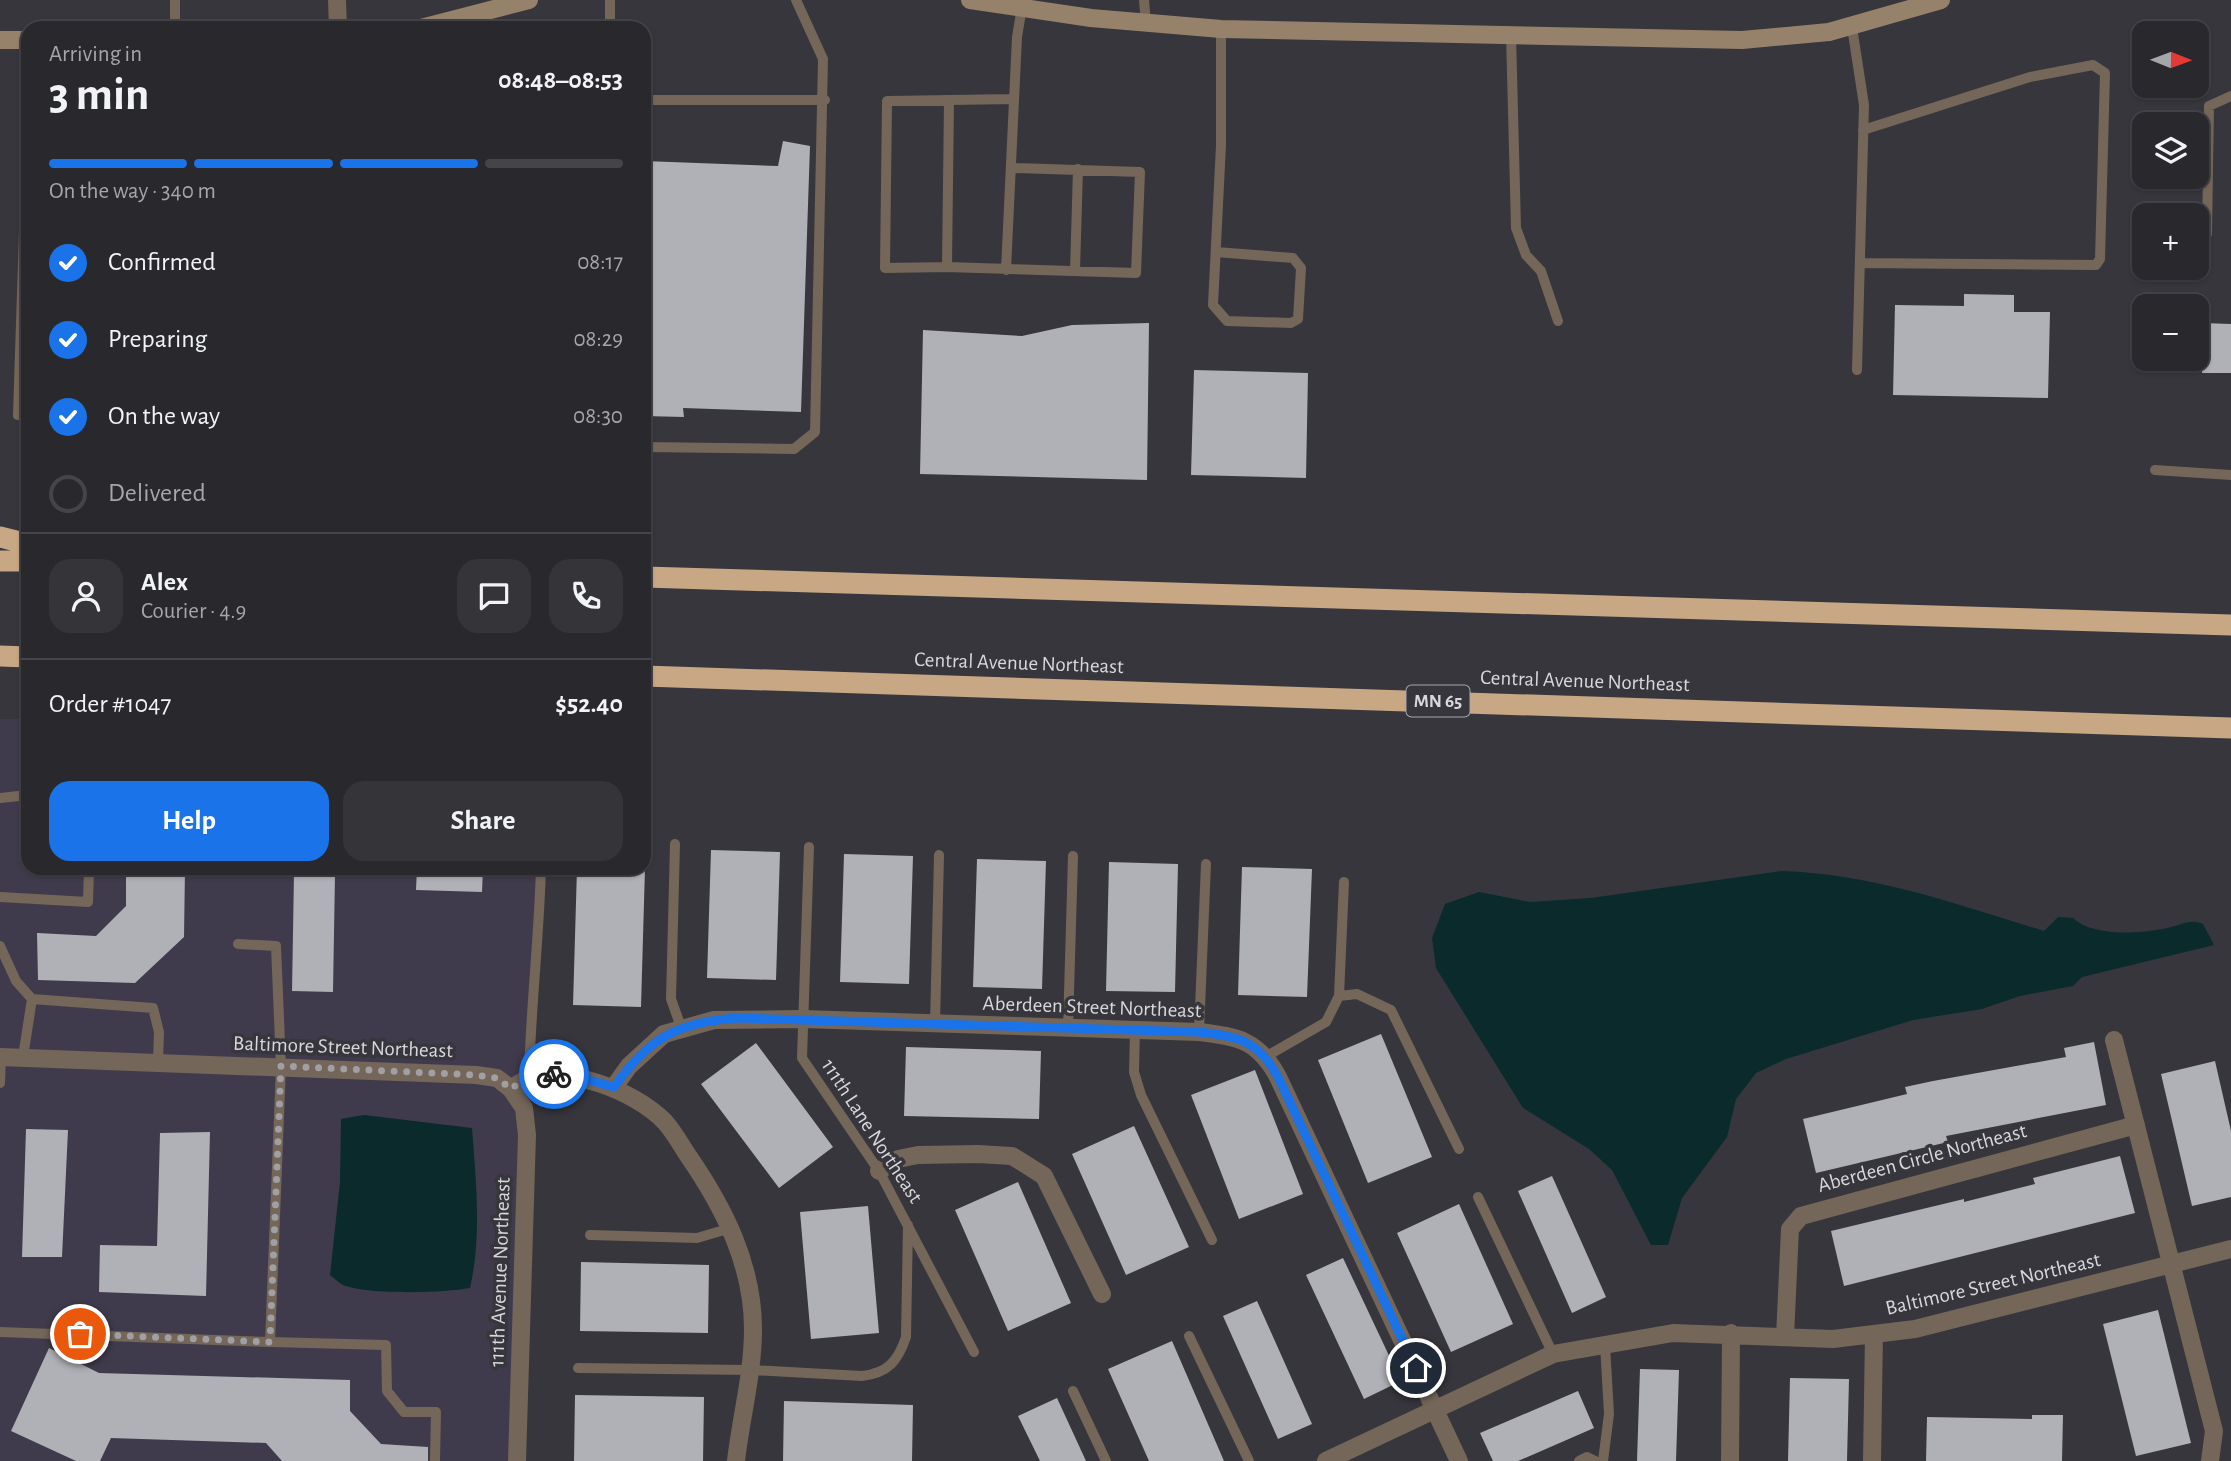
<!DOCTYPE html>
<meta charset="utf-8">
<style>
:root{--surface:#28282d;--page:#343439;--text:#f1f3f6;--muted:#a5a6aa;--line:#444449;--accent:#1a73e8}
body{margin:0;font-family:"Alegreya Sans",sans-serif;background:var(--page);color:var(--text);height:100vh;display:flex;flex-direction:column;font-size:26px;white-space:nowrap}
*{box-sizing:border-box;margin:0}
p{font-size:23px;color:var(--muted)}
.icon{flex:none;width:38px;height:38px;fill:none;stroke:currentColor;stroke-width:2;stroke-linecap:round;stroke-linejoin:round}
.map{position:relative;flex:1;overflow:hidden}
.side{position:absolute;left:21px;top:21px;width:630px;height:854px;display:flex;flex-direction:column;background:var(--surface);border-radius:21px;box-shadow:0 2px 5px #0004,0 0 0 2px var(--line)}
.side>*{flex:none}
.needle{width:46px;rotate:91deg}
.buttons{position:absolute;left:2132px;top:21px;display:grid;gap:14px}
.buttons a{display:grid;place-items:center;width:77px;height:77px;border-radius:14px;background:var(--surface);box-shadow:0 2px 5px #0004,0 0 0 2px var(--line);font-size:35px}
.pin{position:absolute;display:grid;place-items:center;width:60px;height:60px;color:#fff;margin:-30px;border:4px solid #fff;border-radius:50%;box-shadow:0 2px 7px #0007}
.courier{position:absolute;display:grid;place-items:center;width:70px;height:70px;margin:-35px;border:5px solid #1a73e8;border-radius:50%;background:#fff;color:#222;box-shadow:0 2px 9px #0007}
.summary em{font-style:normal;font-weight:600}
.summary div{display:flex;flex-direction:column-reverse}
.summary{display:flex;align-items:center;justify-content:space-between;height:119px;padding:0 28px}
h1{font-size:46px;font-weight:600;line-height:52px}
.bar{display:grid;grid-template-columns:repeat(4,1fr);gap:10px 7px;align-content:center;height:84px;padding:0 28px}
.bar i{height:9px;border-radius:5px;background:var(--line)}
.bar .current{background:var(--accent)}
.bar p{grid-column:span 4}
.line{display:flex;align-items:center;gap:18px;padding:0 28px;border-top:2px solid var(--line)}
.line div{flex:1}
.round{display:grid;place-items:center;flex:none;width:74px;height:74px;border-radius:21px;background:var(--page)}
ol{padding:0 28px;list-style:none}
li{display:flex;align-items:center;gap:21px;height:77px}
li p{margin-inline-start:auto}
li .icon{padding:7px;border-radius:50%;background:var(--accent);color:#fff;stroke-width:4}
li:last-child{color:var(--muted)}
li i{width:38px;height:38px;border:4px solid var(--line);border-radius:50%}
.button{display:flex;gap:14px;margin-top:auto;padding:14px 28px}
.button a{flex:1;height:80px;border-radius:21px;background:var(--accent);color:#fff;font-size:28px;font-weight:600;line-height:80px;text-align:center}
.button a+a{background:var(--page);color:var(--text)}
.map>svg:first-child{display:block}
</style>
<div class="map">
<svg width="2231" height="1461" viewBox="0 0 2231 1461">
<rect width="100%" height="100%" fill="#36363c"/>
<path fill="#403b4c" d="M0,719h28v149h513l-21,593h-520z"/>
<path fill="#0a2a2c" d="M1781,871c94,3 174,33 263,60l14,-14 15,1c20,19 67,16 94,10 15,-2 21,-10 36,-4l11,21 -132,32 -9,9 -53,10 -38,13 -69,11 -127,39 -30,14 -20,26 -9,38 -45,61 -14,47h-17l-39,-75 -23,-21 -66,-41 -87,-140 -4,-30 13,-34 34,-12 51,10 61,-4z
M364,1115l108,13c4,54 10,107 -2,160 -26,5 -103,7 -127,-3 -4,-2 -9,-7 -13,-10l10,-93 1,-63z"/>
<path fill="#b0b0b7" d="M783,141l27,5 -9,266 -118,-4 1,9 -40,-1v-255l134,5z
M1964,294l50,1v17h36l-2,86 -155,-3 2,-90 69,1z
M1149,323l-2,157 -227,-6 3,-144 99,6 50,-11z
M2203,323l28,1v49h-29z
M1194,370l114,3 -2,105 -115,-3z
M711,850l69,2 -4,128 -69,-2z
M844,854l69,2 -4,128 -69,-2z
M977,859l69,2 -4,128 -69,-2z
M1109,862l69,2 -3,128 -69,-1z
M1242,867l70,2 -5,128 -69,-2z
M126,868h59l-1,69 -49,46 -97,-3 -1,-47 59,3 30,-30z
M417,868h66l-1,24 -66,-2z
M577,868h68l-4,139 -68,-2z
M294,873l41,1 -2,118 -41,-1z
M1381,1034l51,123 -64,26 -50,-123z
M2094,1042l12,63 -160,31 2,6 -132,31 -13,-54 104,-25 -2,-7 28,-6 133,-24 -2,-9z
M756,1043l77,104 -54,41 -78,-104z
M906,1047l135,4 -2,68 -135,-3z
M2215,1061l16,70v66l-39,9 -31,-132z
M1255,1070l48,124 -64,25 -48,-124z
M1134,1126l55,121 -63,28 -54,-121z
M26,1129l42,1 -6,127h-40z
M210,1132l-4,164 -107,-4 1,-47 57,1 3,-113z
M2120,1156l15,57 -291,73 -13,-55 133,-32v3l71,-18 -2,-6z
M1552,1176l54,121 -34,16 -54,-122z
M1018,1182l53,121 -63,28 -53,-121z
M1459,1204l54,120 -62,28 -54,-119z
M868,1206l11,127 -68,6 -11,-127z
M1343,1258l58,123 -37,18 -58,-124z
M581,1262l128,3 -1,68 -128,-2z
M1257,1301l55,123 -34,15 -55,-123z
M2158,1310l33,133 -55,13 -33,-132z
M1172,1341l52,120h-75l-41,-92z
M49,1348l50,25 251,7v31l31,33 47,3v14h-146l-16,-18 -155,-5 -11,23h-24l-65,-30z
M1640,1369l39,1 -3,91h-39z
M1790,1378l59,1 -2,82h-59z
M1578,1391l16,37 -76,33h-25l-13,-28z
M575,1395l129,2 -1,64h-129z
M1057,1398l29,63h-46l-22,-45z
M784,1401l129,4 -1,56h-129z
M2032,1415h31l-1,46h-136l1,-44 105,2z"/>
<g fill="none" stroke-linecap="round" stroke-linejoin="round">
<path stroke="#746659" stroke-width="10" d="M610,0v28
M1144,0l2,24
M1852,27l12,78 -7,265
M175,28v-28
M1511,34l5,194 10,27 15,16 17,50
M644,100h181
M1013,168l127,4 -4,101 -189,-6 -62,1 2,-167 127,-2
M28,230l-4,1 -6,184 10,1
M2207,234l2,-128 22,-10
M1216,252l77,6 8,10 -3,51 -7,4 -64,-2 -14,-16 8,-160v-116
M1860,263l236,2 4,-6 5,-186 -12,-8 -63,12 -167,53
M947,267l2,-167
M1006,270l11,-233 5,-30
M1075,271l3,-102
M644,447l150,2 21,-17 8,-373 -27,-59
M2155,470l76,5
M0,798l28,-3
M675,844l-4,155 10,28
M809,847l-7,211 77,113 95,181
M0,897l88,5 1,-34
M0,946l16,35 16,18
M1339,996l18,-2 34,16 68,139
M935,1025l4,-170
M1068,1028l5,-172
M1135,1030l-1,42 7,23 71,145
M1199,1032l7,-168
M1267,1056l59,-34 13,-26 5,-114
M23,1057l9,-58 121,9 6,24 -1,30
M529,1075c2,-69 10,-138 12,-207
M0,1083l1,-26
M1478,1197l75,157
M590,1235l107,3 34,-10
M0,1332l270,10 11,-276 -5,-120 -38,-2
M1189,1336l60,125
M270,1342l116,3 1,46 17,21h32l-1,49
M578,1368l173,2 111,6c26,-3 36,-15 44,-39l2,-112
M1073,1391l33,70
M1579,1461l8,-4 8,4
M1603,1461l6,-47 -4,-69"/>
<path stroke="#746659" stroke-width="18" d="M337,0l1,28
M2114,1040l100,391 -4,30
M0,1057l476,18 21,3 14,11c32,-24 55,-16 90,-5 21,7 48,21 64,38 9,10 16,23 24,35 35,51 64,108 64,172 0,45 -12,88 -17,132
M614,1087l15,-21 35,-32 50,-14 89,-1 396,13c40,5 59,8 79,45l181,384
M511,1089l13,19 3,27 -10,326
M879,1171l19,-12 20,-4 60,-1 34,2 32,20 58,118
M1785,1337l5,-108 11,-13 335,-91
M1326,1461l227,-107 120,-21 160,6 82,-10 316,-80
M1730,1461l1,-128
M1872,1461l2,-127"/>
<path stroke="#96816b" stroke-width="18" d="M970,0l121,18 130,11 521,11 87,-8 112,-32
M421,28l108,-28
M0,40h28"/>
<path stroke="#c8a785" stroke-width="21" d="M0,537l28,7
M0,561h28
M644,577l1587,48
M0,656l28,1
M644,676l1587,52"/>
</g>
<g fill="none" stroke-linecap="round" stroke-linejoin="round">
<path stroke="#9f9fa4" stroke-width="7" stroke-dasharray="0 12.6" d="M80,1334l190,8 11,-276 195,9 21,3 14,11 18,-14 25,-1"/>
<path stroke="#1a73e8" stroke-width="9" d="M554,1074h13l47,13c35,-49 63,-65 123,-69l462,14c40,5 59,8 79,45l138,291"/>
</g>
<g text-anchor="middle" dominant-baseline="central" stroke-width="7" stroke-linejoin="round" paint-order="stroke">
<rect fill="#36363c" stroke="#a7a7ac" stroke-width="2" x="1406.5" y="685.5" width="63" height="31" rx="5"/>
<g font-size="19" font-weight="bold" fill="#d8d8dc">
<text x="1438" y="701">MN 65</text>
</g>
<g font-size="21" fill="#d8d8dc" stroke="#36363c">
<text transform="translate(1019 663) rotate(2)">Central Avenue Northeast</text>
<text transform="translate(1585 681) rotate(2)">Central Avenue Northeast</text>
<text transform="translate(1092 1007) rotate(2)">Aberdeen Street Northeast</text>
<text transform="translate(343 1047) rotate(2)">Baltimore Street Northeast</text>
<text transform="translate(872 1131) rotate(57)">111th Lane Northeast</text>
<text transform="translate(1922 1158) rotate(-15)">Aberdeen Circle Northeast</text>
<text transform="translate(500 1272) rotate(-88)">111th Avenue Northeast</text>
<text transform="translate(1993 1284) rotate(-13)">Baltimore Street Northeast</text>
</g>
</g>
</svg>
<div class="buttons">
<a><svg class="needle" viewBox="-14 -14 28 28"><path d="M0-13l5 13h-10z" fill="#e53935"/><path d="M0 13l5-13h-10z" fill="#a5a6aa"/></svg></a>
<a><svg class="icon" aria-label="layers" viewBox="0 0 24 24"><path d="M12 4l9 5-9 5-9-5zM3 14l9 5 9-5"/></svg></a>
<a>+</a>
<a>−</a>
</div>
<div class="pin" style="left:80px;top:1334px;background:#ea580c"><svg class="icon" aria-label="bag" viewBox="0 0 24 24"><path d="M5 8h14l-1 12H6zM9 8a3 3 0 0 1 6 0"/></svg></div>
<div class="pin" style="left:1416px;top:1368px;background:#1f2937"><svg class="icon" aria-label="home" viewBox="0 0 24 24"><path d="M3 11l9-7 9 7M6 9v11h12V9"/></svg></div>
<div class="courier" style="left:554px;top:1074px"><svg class="icon" aria-label="bike" viewBox="0 0 24 24"><circle cx="6" cy="16" r="4"/><circle cx="18" cy="16" r="4"/><path d="M6 16l4-8h5l3 8M10 8l3 8H6M13 5h3"/></svg></div>
<section class="side">
<div class="summary"><div><h1>3 min</h1><p>Arriving in</p></div><em>08:48–08:53</em></div>
<div class="bar"><i class="current"></i><i class="current"></i><i class="current"></i><i></i><p>On the way · 340 m</p></div>
<ol>
<li><svg class="icon" aria-label="check" viewBox="0 0 24 24"><path d="M5 12l5 5 9-10"/></svg>Confirmed<p>08:17</p></li>
<li><svg class="icon" aria-label="check" viewBox="0 0 24 24"><path d="M5 12l5 5 9-10"/></svg>Preparing<p>08:29</p></li>
<li><svg class="icon" aria-label="check" viewBox="0 0 24 24"><path d="M5 12l5 5 9-10"/></svg>On the way<p>08:30</p></li>
<li><i></i>Delivered</li>
</ol>
<div class="line" style="height:126px"><a class="round"><svg class="icon" aria-label="person" viewBox="0 0 24 24"><circle cx="12" cy="8" r="4"/><path d="M4 21q1-7 8-7t8 7"/></svg></a><div><b>Alex</b><p>Courier · 4.9</p></div><a class="round"><svg class="icon" aria-label="chat" viewBox="0 0 24 24"><path d="M4 5h16v11H9l-5 4z"/></svg></a><a class="round"><svg class="icon" aria-label="phone" viewBox="0 0 24 24"><path d="M5 4h4l2 5-3 2q2 4 5 5l2-3 5 2v4C11 20 4 13 5 4z"/></svg></a></div>
<div class="line" style="height:91px"><div>Order #1047</div><b>$52.40</b></div>
<div class="button"><a>Help</a><a>Share</a></div>
</section>
</div>
